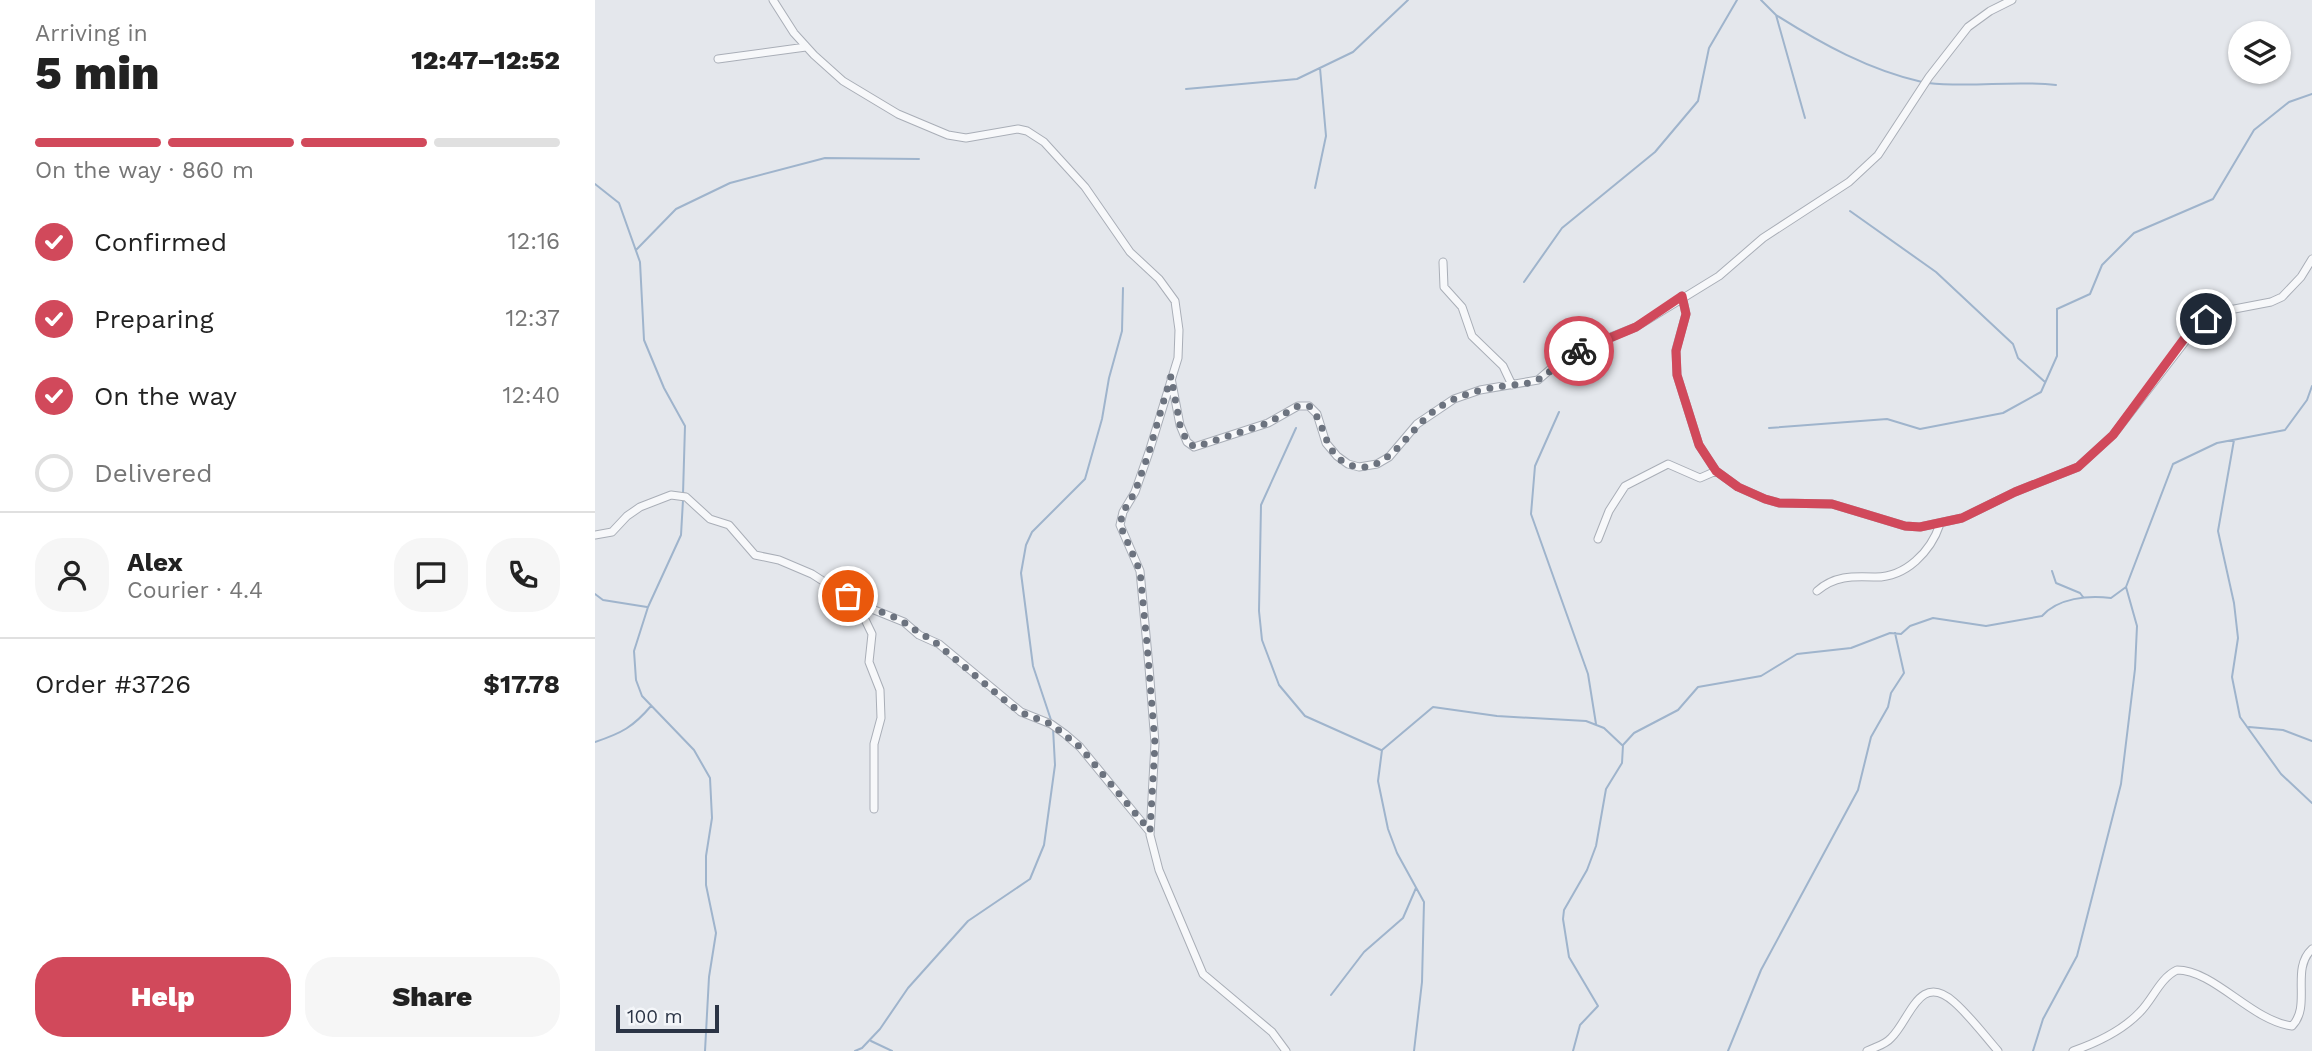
<!DOCTYPE html>
<meta charset="utf-8">
<style>
:root{--surface:#fff;--page:#f6f6f6;--text:#222;--muted:#767676;--line:#e0e0e0;--accent:#d1495b}
body{margin:0;font-family:"Work Sans",sans-serif;background:var(--page);color:var(--text);height:100vh;display:flex;flex-direction:column;font-size:26px;white-space:nowrap}
*{box-sizing:border-box;margin:0}
p{font-size:23px;color:var(--muted)}
.icon{flex:none;width:38px;height:38px;fill:none;stroke:currentColor;stroke-width:2;stroke-linecap:round;stroke-linejoin:round}
.map{position:relative;flex:1;overflow:hidden}
.side{display:flex;flex-direction:column;background:var(--surface);width:595px}
.side>*{flex:none}
.fabs{position:absolute;left:1633px;top:21px;display:grid;gap:14px}
.fabs a{display:grid;place-items:center;width:63px;height:63px;border-radius:50%;background:var(--surface);box-shadow:0 2px 5px #0004;font-size:35px}
.scale{position:absolute;left:21px;bottom:18px;width:103px;box-sizing:border-box;padding-left:7px;border:4px solid #2b3445;border-top:0;font-size:19px;line-height:24px;white-space:nowrap;color:#2b3445;-webkit-text-stroke:5px #f4f6f9;paint-order:stroke}
.pin{position:absolute;display:grid;place-items:center;width:60px;height:60px;color:#fff;margin:-30px;border:4px solid #fff;border-radius:50%;box-shadow:0 2px 7px #0007}
.courier{position:absolute;display:grid;place-items:center;width:70px;height:70px;margin:-35px;border:5px solid #d1495b;border-radius:50%;background:#fff;color:#222;box-shadow:0 2px 9px #0007}
.headline em{font-style:normal;font-weight:800}
.headline div{display:flex;flex-direction:column-reverse}
.headline{display:flex;align-items:center;justify-content:space-between;height:119px;padding:0 35px}
h1{font-size:46px;font-weight:800;line-height:52px}
.bar{display:grid;grid-template-columns:repeat(4,1fr);gap:10px 7px;align-content:center;height:84px;padding:0 35px}
.bar i{height:9px;border-radius:5px;background:var(--line)}
.bar .on{background:var(--accent)}
.bar p{grid-column:span 4}
.line{display:flex;align-items:center;gap:18px;padding:0 35px;border-top:2px solid var(--line)}
.line div{flex:1}
.round{display:grid;place-items:center;flex:none;width:74px;height:74px;border-radius:28px;background:var(--page)}
ol{padding:0 35px;list-style:none}
li{display:flex;align-items:center;gap:21px;height:77px}
li p{margin-inline-start:auto}
li .icon{padding:7px;border-radius:50%;background:var(--accent);color:#fff;stroke-width:4}
li:last-child{color:var(--muted)}
li i{width:38px;height:38px;border:4px solid var(--line);border-radius:50%}
.button{display:flex;gap:14px;margin-top:auto;padding:14px 35px}
.button a{flex:1;height:80px;border-radius:28px;background:var(--accent);color:#fff;font-size:28px;font-weight:800;line-height:80px;text-align:center}
.button a+a{background:var(--page);color:var(--text)}
main{display:flex;flex:1;min-height:0}
.map>svg:first-child{display:block}
</style>
<main>
<section class="side">
<div class="headline"><div><h1>5 min</h1><p>Arriving in</p></div><em>12:47–12:52</em></div>
<div class="bar"><i class="on"></i><i class="on"></i><i class="on"></i><i></i><p>On the way · 860 m</p></div>
<ol>
<li><svg class="icon" aria-label="check" viewBox="0 0 24 24"><path d="M5 12l5 5 9-10"/></svg>Confirmed<p>12:16</p></li>
<li><svg class="icon" aria-label="check" viewBox="0 0 24 24"><path d="M5 12l5 5 9-10"/></svg>Preparing<p>12:37</p></li>
<li><svg class="icon" aria-label="check" viewBox="0 0 24 24"><path d="M5 12l5 5 9-10"/></svg>On the way<p>12:40</p></li>
<li><i></i>Delivered</li>
</ol>
<div class="line" style="height:126px"><a class="round"><svg class="icon" aria-label="person" viewBox="0 0 24 24"><circle cx="12" cy="8" r="4"/><path d="M4 21q1-7 8-7t8 7"/></svg></a><div><b>Alex</b><p>Courier · 4.4</p></div><a class="round"><svg class="icon" aria-label="chat" viewBox="0 0 24 24"><path d="M4 5h16v11H9l-5 4z"/></svg></a><a class="round"><svg class="icon" aria-label="phone" viewBox="0 0 24 24"><path d="M5 4h4l2 5-3 2q2 4 5 5l2-3 5 2v4C11 20 4 13 5 4z"/></svg></a></div>
<div class="line" style="height:91px"><div>Order #3726</div><b>$17.78</b></div>
<div class="button"><a>Help</a><a>Share</a></div>
</section>
<div class="map">
<svg width="1717" height="1051" viewBox="0 0 1717 1051">
<rect width="100%" height="100%" fill="#e4e7ec"/>
<g fill="none" stroke-linecap="round" stroke-linejoin="round">
<path stroke="#9fb4cc" stroke-width="2" d="M1166,0l15,15 29,103
M1181,15c46,29 93,55 146,67
M1333,83c43,5 85,-3 128,2
M591,89l111,-10 56,-27 55,-52
M0,184l24,19 21,59 4,78 20,48 21,38 -2,68
M720,188l11,-52 -6,-68
M1255,211l86,61 77,72 5,14 27,24
M41,250l40,-41 54,-26 95,-25 94,1
M929,282l38,-54 93,-76 43,-51 11,-53 28,-48
M964,412l-24,54 -4,48 57,160 8,50
M701,428l-35,77 -2,106 3,29 17,45 26,31 76,34
M1174,428l118,-9 33,10 83,-16 38,-21 16,-36v-47l33,-15 12,-29 32,-32 79,-34 41,-69 35,-28 23,-8
M1639,440l-16,91 16,72 4,35 -6,39 8,40 41,57 31,29
M88,500l-2,35 -33,72 -14,44 2,29 6,16 52,54 16,28 2,40 -6,38v29l10,48 -7,44 -4,74
M1457,571l4,12 24,10 3,4
M0,594l8,6 44,7
M456,720l-18,-54 -12,-93 5,-28 6,-13 53,-53 17,-60 7,-41 13,-47 1,-43
M1654,727l34,3 29,11
M0,742c27,-9 38,-15 56,-36
M736,995l33,-43 39,-34 13,-30
M276,1041l21,10
M260,1051l7,-3 18,-19 28,-41 60,-67 62,-42 14,-34 11,-80 -2,-37
M819,1051l8,-69 2,-80 -27,-49 -9,-24 -10,-48 4,-31 51,-43 64,9 89,5 18,7 18,17
M978,1051l7,-26 18,-19 -29,-49 -6,-38 1,-9 23,-40 9,-24 10,-57 16,-26 1,-18 11,-12 44,-23 20,-23 63,-11 36,-22 54,-6 39,-15 11,1 9,-8 23,-8 53,8 56,-10c16,-18 46,-21 69,-18l15,-11 47,-123 44,-21 68,-13 22,-30 5,-14
M1133,1051l33,-81 97,-180 13,-53 17,-30 3,-14 13,-20 -9,-40
M1438,1051l10,-32 34,-63 44,-172 14,-115 2,-43 -11,-39"/>
<g stroke="#a9aeb7" stroke-width="9">
<path id="minor" d="M178,0l21,33 20,22 29,26 55,33 50,21 18,3 52,-9 9,2 17,11 41,45 45,65 29,27 16,22 4,29 -1,28 -29,94 -14,40 -12,20 -3,13 20,46 9,96 6,76 -5,92 9,35 44,104 69,58 14,19
M123,59l88,-12
M848,262l1,25 18,20 10,29 31,30 9,19
M1087,296l4,18 -10,36 1,25 22,70 17,26 22,16 27,12 14,4 53,1 73,22 15,1 42,-9 53,-26 63,-25 35,-32 84,-109 27,-15 47,-9 11,-5 19,-20 11,-18
M576,378l9,47 7,17 7,5 74,-24 30,-17h11l8,8 9,29 11,13 11,8 11,3 18,-3 12,-7 28,-33 37,-25 26,-9 58,-10 30,-26 68,-27 83,-51 44,-38 86,-56 29,-27 51,-78 39,-50 22,-16 22,-11
M0,535l17,-3 15,-16 13,-9 31,-12 15,2 24,22 19,6 26,30 24,5 33,14 45,29 47,19 15,13 20,9 82,68 30,12 14,10 15,13 69,84
M1003,539l11,-28 16,-25 43,-22 32,14 16,-7
M1222,591c17,-15 35,-15 57,-14 32,1 57,-26 66,-53
M262,603l15,31 -3,28 11,28 1,28 -7,26v65
M1272,1051c8,-4 18,-6 24,-13 19,-18 28,-67 63,-36 16,14 30,33 44,49
M1478,1051c23,-8 50,-21 67,-39 13,-13 20,-34 37,-42 37,0 75,51 115,56 20,-20 -2,-57 20,-77"/>
</g>
<use href="#minor" stroke="#f7f8fa" stroke-width="7"/>
</g>
<g fill="none" stroke-linecap="round" stroke-linejoin="round">
<path stroke="#6c737f" stroke-width="7" stroke-dasharray="0 12.6" d="M253,596c15,11 35,15 52,24 11,6 18,14 30,18l78,65 12,9 31,12 29,23 70,84 5,-87 -8,-100 -7,-73 -20,-46 3,-13 12,-20 14,-40 22,-76 9,49 7,17 8,5 73,-24 30,-17h11c18,17 13,48 41,59 35,13 60,-37 84,-54 20,-15 46,-22 70,-25 11,-2 21,-1 31,-5 17,-7 26,-24 44,-30"/>
<path stroke="#d1495b" stroke-width="9" d="M984,351l57,-24 46,-31 4,18 -10,37 1,24 22,70 17,26 22,16 27,12 14,4 53,1 73,22 15,1 42,-9 53,-26 63,-25 35,-32 74,-100 19,-16"/>
</g>
</svg>
<div class="fabs">
<a><svg class="icon" aria-label="layers" viewBox="0 0 24 24"><path d="M12 4l9 5-9 5-9-5zM3 14l9 5 9-5"/></svg></a>
</div>
<div class="scale">100 m</div>
<div class="pin" style="left:253px;top:596px;background:#ea580c"><svg class="icon" aria-label="bag" viewBox="0 0 24 24"><path d="M5 8h14l-1 12H6zM9 8a3 3 0 0 1 6 0"/></svg></div>
<div class="pin" style="left:1611px;top:319px;background:#1f2937"><svg class="icon" aria-label="home" viewBox="0 0 24 24"><path d="M3 11l9-7 9 7M6 9v11h12V9"/></svg></div>
<div class="courier" style="left:984px;top:351px"><svg class="icon" aria-label="bike" viewBox="0 0 24 24"><circle cx="6" cy="16" r="4"/><circle cx="18" cy="16" r="4"/><path d="M6 16l4-8h5l3 8M10 8l3 8H6M13 5h3"/></svg></div>
</div>
</main>
